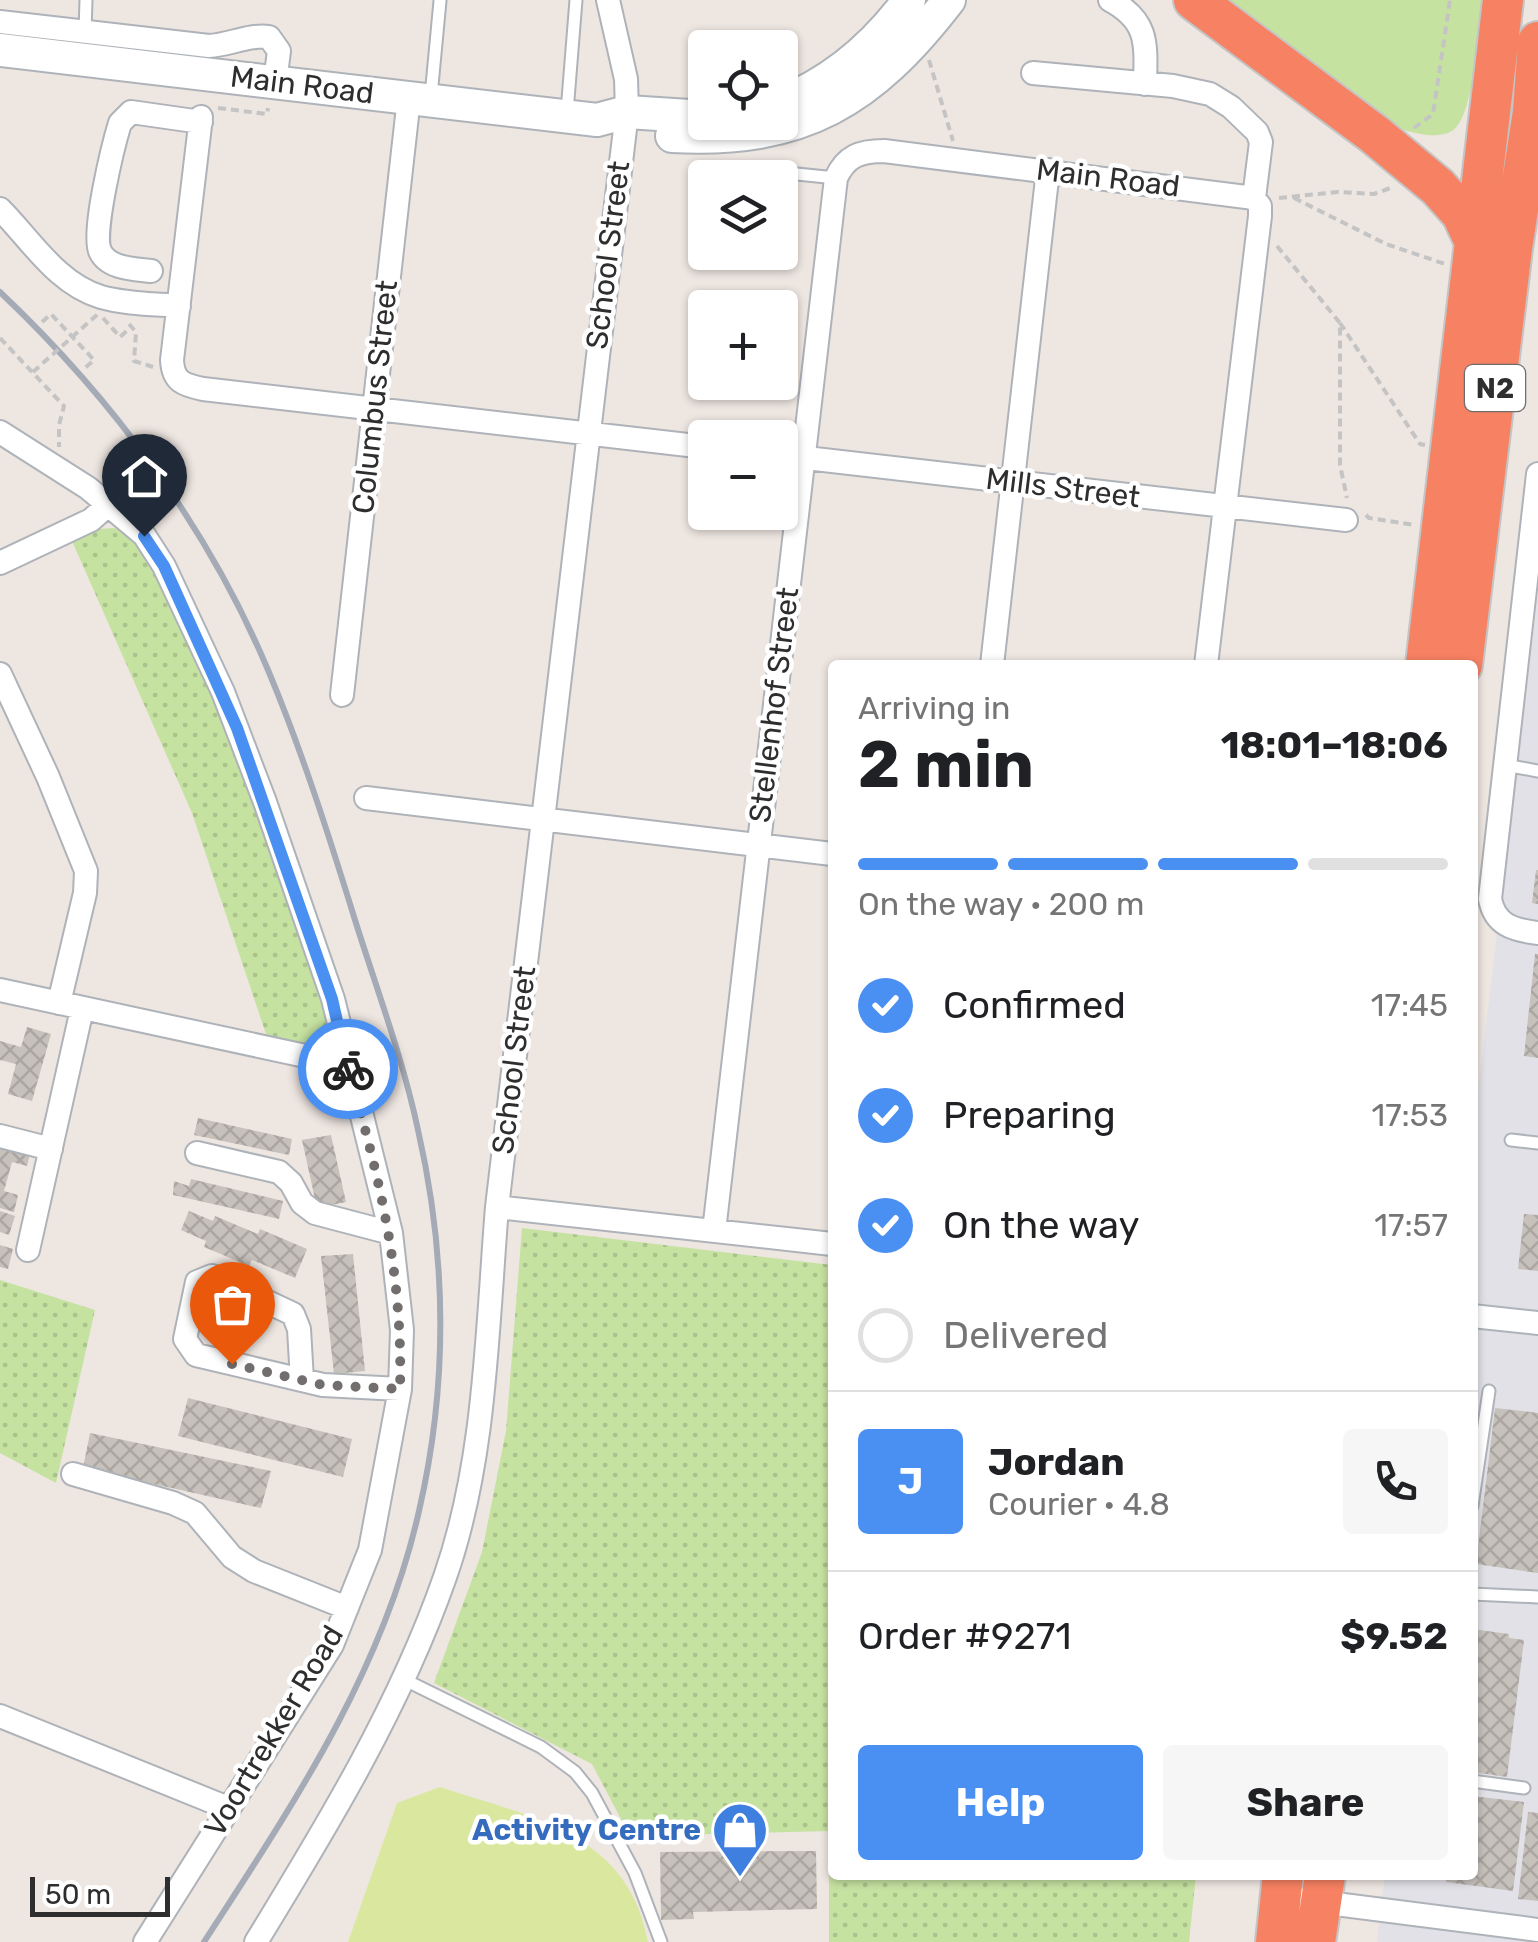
<!DOCTYPE html>
<meta charset="utf-8">
<style>
:root{--surface:#fff;--page:#f6f6f6;--text:#202124;--muted:#757577;--line:#e0e0e0;--accent:#4a90f2}
body{margin:0;font-family:Rubik,sans-serif;background:var(--page);color:var(--text);height:100vh;display:flex;flex-direction:column;font-size:38px;white-space:nowrap}
*{box-sizing:border-box;margin:0}
p{font-size:32px;color:var(--muted)}
.icon{flex:none;width:55px;height:55px;fill:none;stroke:currentColor;stroke-width:2;stroke-linecap:round;stroke-linejoin:round}
.map{position:relative;flex:1;overflow:hidden}
.details{position:absolute;left:828px;top:660px;width:650px;height:1220px;display:flex;flex-direction:column;background:var(--surface);border-radius:10px;box-shadow:0 2px 8px #0004}
.details>*{flex:none}
.fabs{position:absolute;left:688px;top:30px;display:grid;gap:20px}
.fabs a{display:grid;place-items:center;width:110px;height:110px;border-radius:10px;background:var(--surface);box-shadow:0 2px 8px #0004;font-size:50px}
.scale{position:absolute;left:30px;bottom:25px;width:140px;box-sizing:border-box;padding-left:10px;border:5px solid #2e2e2e;border-top:0;font-size:28px;line-height:35px;white-space:nowrap;color:#2e2e2e;-webkit-text-stroke:8px #fff;paint-order:stroke}
.pin{position:absolute;display:grid;place-items:center;width:85px;height:85px;color:#fff;margin:-102px -42px;border-radius:50% 50% 50% 0;rotate:-45deg;box-shadow:0 0 10px #0007}
.pin .icon{rotate:45deg}
.courier{position:absolute;display:grid;place-items:center;width:100px;height:100px;margin:-50px;border:8px solid #4a90f2;border-radius:50%;background:#fff;color:#222;box-shadow:0 2px 12px #0007}
.headline em{font-style:normal;font-weight:700}
.headline div{display:flex;flex-direction:column-reverse}
.headline{display:flex;align-items:center;justify-content:space-between;height:170px;padding:0 30px}
h1{font-size:65px;font-weight:700;line-height:75px}
.bar{display:grid;grid-template-columns:repeat(4,1fr);gap:15px 10px;align-content:center;height:120px;padding:0 30px}
.bar i{height:12px;border-radius:8px;background:var(--line)}
.bar .current{background:var(--accent)}
.bar p{grid-column:span 4}
.line{display:flex;align-items:center;gap:25px;padding:0 30px;border-top:2px solid var(--line)}
.line div{flex:1}
.round{display:grid;place-items:center;flex:none;width:105px;height:105px;border-radius:10px;background:var(--page)}
ol{padding:0 30px;list-style:none}
li{display:flex;align-items:center;gap:30px;height:110px}
li p{margin-inline-start:auto}
li .icon{padding:10px;border-radius:50%;background:var(--accent);color:#fff;stroke-width:4}
li:last-child{color:var(--muted)}
li i{width:55px;height:55px;border:5px solid var(--line);border-radius:50%}
.action{display:flex;gap:20px;margin-top:auto;padding:20px 30px}
.action a{flex:1;height:115px;border-radius:10px;background:var(--accent);color:#fff;font-size:40px;font-weight:700;line-height:115px;text-align:center}
.action a+a{background:var(--page);color:var(--text)}
.map>svg:first-child{display:block}
</style>
<div class="map">
<svg width="1538" height="1942" viewBox="0 0 1538 1942">
<defs>
<pattern id="park-dots" width="8" height="8" patternUnits="userSpaceOnUse" patternTransform="scale(2.5)"><rect width="8" height="8" fill="#c6e2a1"/><path d="M2 2h.1M6 6h.1" fill="none" stroke="#aac28b" stroke-width="1.8" stroke-linecap="round"/></pattern>
<pattern id="building-cross-hatch" width="8" height="8" patternUnits="userSpaceOnUse" patternTransform="scale(2.5)"><rect width="8" height="8" fill="#c7c1bc"/><path d="M0 0l8 8M0 8l8-8" fill="none" stroke="#aba6a2"/></pattern>
</defs>
<rect width="100%" height="100%" fill="#eee6e1"/>
<path fill="#e1e1e7" d="M1538,595v1347h-161l8,-67h87v-734z"/>
<path fill="#c6e2a1" d="M1225,0h257c-3,26 -8,119 -30,131 -14,8 -34,3 -48,-1z"/>
<path fill="url(#park-dots)" d="M114,528l15,6 32,40 54,119 45,120 71,215 -1,10 -10,9 -53,-10 -75,-224 -120,-272 27,-12z
M522,1228l310,37v610h364l-7,67h-360v-111l-199,5 -38,-72 -158,-81 48,-131 24,-121z
M0,1280l95,30 -39,173 -56,-30z"/>
<path fill="#d9e89e" d="M440,1787c90,30 188,45 208,155h-300l49,-139z"/>
<path fill="url(#building-cross-hatch)" d="M1536,870h2v34l-6,-1z
M1535,954h3v104l-14,-2z
M27,1027l24,7 -19,67 -24,-7 8,-30 -16,-4v-19l21,6z
M198,1118l94,21 -3,16 -95,-20z
M331,1135l15,67 -29,6 -15,-68z
M0,1145l30,9 -3,12 -15,-4 -8,29 14,4 -4,17 -14,-4z
M191,1179l92,22 -4,18 -106,-24 1,-14 15,5z
M0,1211l15,5 -6,19 -9,-3z
M189,1211l24,10 2,-5 43,18 2,-5 47,20 -12,29 -43,-18 -3,6 -45,-19 2,-6 -25,-11z
M1524,1214l14,1v56l-20,-2z
M0,1245l13,4 -5,20 -8,-2z
M353,1254l12,117 -31,3 -13,-118z
M188,1398l164,41 -9,38 -165,-41z
M1495,1408l43,5v160l-62,-9z
M90,1433l181,38 -10,37 -178,-40z
M1472,1629l37,5v4l15,2 -17,137 -35,-5z
M1472,1796l52,6 -11,89 -67,-9v-7h26z
M1528,1812l10,1v88l-20,-2z
M816,1851l1,58 -124,3 1,7 -33,1 -1,-68z"/>
<g fill="none" stroke-linecap="round" stroke-linejoin="round">
<g stroke="#aeb3b9" stroke-width="15">
<path id="lane" d="M85,32l1,-32
M431,96l9,-95
M567,112l9,-112
M758,170l78,8
M1505,765l33,6
M1511,1140l27,3
M1472,1506l17,-115
M1472,1594l66,3
M403,1679l138,68 34,25 17,21 43,80 26,69
M1472,1781l52,7"/>
</g>
<g stroke="#aeb3b9" stroke-width="26">
<path id="street" d="M1110,0c39,21 36,44 35,84
M0,22l209,24c20,-1 41,-12 60,-9l10,14 -4,31
M1033,73l140,13 37,8 21,13 26,25 4,10 -7,56
M201,117l-29,243c1,22 12,25 31,29l502,58
M0,209c31,31 57,75 101,88 25,7 53,7 78,9
M151,271c-16,-2 -43,-2 -51,-20 -8,-19 13,-105 20,-128l11,-11 70,10
M0,432l88,56 56,47 20,31 59,126 42,110 68,197 58,234 11,97 -2,59 -30,161 -38,95 -187,297
M780,455l566,65
M1538,474l-48,425c5,26 23,31 48,34
M0,563l91,-43 18,-16
M992,665l56,-495
M0,674l48,103 38,94 -1,22 -26,110
M342,695l67,-597
M366,798l466,56
M0,990l347,75
M0,1136l51,13
M197,1153l82,19 12,11 11,20 13,10 76,20
M497,1207l335,37
M714,1231l122,-1053c10,-22 24,-27 48,-27l370,47 6,8v10l-54,449
M28,1250l54,-241
M1472,1316l66,7
M302,1380l-3,-51 -6,-15 -81,-38 -15,6 -12,57 11,16 127,30 77,4
M73,1474l100,29 22,10 37,44 22,14 93,37
M0,1716l228,92
M1281,1897l257,33
M256,1942c71,-116 144,-236 189,-365 41,-117 42,-248 52,-370l130,-1095 -1,-33 -18,-79"/>
</g>
<g stroke="#aeb3b9" stroke-width="36">
<path id="secondary" d="M0,50l597,70 30,-8 78,5
M780,103c54,-21 95,-57 129,-103
M672,136c131,7 199,-35 277,-136"/>
</g>
<g stroke="#c4c4c4" stroke-width="44">
<path id="highway" d="M1194,0l180,134 64,53 24,27 13,28
M1426,665l77,-665
M1462,665l50,-417 21,-136 5,-70
M1276,1942l7,-67
M1315,1942l10,-67"/>
</g>
<path stroke="#c4c4c4" stroke-width="4" stroke-dasharray="8 5" stroke-linecap="butt" d="M929,60l24,81
M218,108l49,6 1,-6
M1414,128l19,-14 17,-114
M1279,198l58,-6 37,2 19,-7
M1294,198l92,46 59,20
M1277,246l63,77v142l7,33
M103,318l17,19 11,-10
M42,322l9,-8 43,46 -9,8
M1340,323l80,121 5,1
M129,324l7,8 -2,29 19,6
M0,338l64,68 -5,19v22
M1366,515l3,3 45,7"/>
<use href="#lane" stroke="#fff" stroke-width="11"/>
<use href="#street" stroke="#fff" stroke-width="22"/>
<use href="#secondary" stroke="#fff" stroke-width="32"/>
<use href="#highway" stroke="#f78263" stroke-width="40"/>
<path stroke="#a4abb7" stroke-width="6" d="M0,292c112,106 208,235 268,378 34,81 61,166 87,250 22,70 48,139 63,210 29,127 30,255 1,381 -36,161 -127,295 -215,431"/>
<path stroke="#c4c4c4" stroke-width="4" stroke-dasharray="8 5" stroke-linecap="butt" d="M33,372l66,-59"/>
</g>
<g fill="none" stroke-linecap="round" stroke-linejoin="round">
<path stroke="#716e6d" stroke-width="10" stroke-dasharray="0 18" d="M232,1364l91,21 77,4c3,-113 -20,-212 -52,-320"/>
<path stroke="#4a90f2" stroke-width="12" d="M144,536l20,30 73,162 95,271 16,70"/>
</g>
<defs>
<g id="shop-pin" transform="scale(2.875)"><path d="M0 17L-7.5 6A9.5 9.5 0 1 1 7.5 6Z" fill="#3f7fe0" stroke="#fff"/><path d="M-5-2.5h2.3a2.7 3.5 0 0 1 5.4 0H5L5.5 6h-11ZM-1.5-2.5h3a1.5 2.3 0 0 0-3 0Z" fill="#fff"/></g>
</defs>
<g fill-rule="evenodd">
<use href="#shop-pin" x="740" y="1830"/>
</g>
<g text-anchor="middle" dominant-baseline="central" stroke-width="9" stroke-linejoin="round" paint-order="stroke">
<rect fill="#fff" stroke="#6d6d6d" stroke-width="2.5" x="1465" y="365" width="60" height="46" rx="8"/>
<g font-size="28" font-weight="bold" fill="#2e2e2e">
<text x="1495" y="388">N2</text>
</g>
<g font-size="30" fill="#2e2e2e" stroke="#fff">
<text transform="translate(302 85) rotate(7)">Main Road</text>
<text transform="translate(1108 178) rotate(7)">Main Road</text>
<text transform="translate(608 255) rotate(-83)">School Street</text>
<text transform="translate(375 397) rotate(-84)">Columbus Street</text>
<text transform="translate(1063 488) rotate(7)">Mills Street</text>
<text transform="translate(774 705) rotate(-83)">Stellenhof Street</text>
<text transform="translate(514 1060) rotate(-83)">School Street</text>
<text transform="translate(274 1731) rotate(-59)">Voortrekker Road</text>
</g>
<g font-size="30" font-weight="bold" fill="#366cbe" stroke="#fff" text-anchor="end">
<text x="701" y="1830">Activity Centre</text>
</g>
</g>
</svg>
<div class="fabs">
<a><svg class="icon" aria-label="locate" viewBox="0 0 24 24"><circle cx="12" cy="12" r="6"/><path d="M12 2v4M12 18v4M2 12h4M18 12h4"/></svg></a>
<a><svg class="icon" aria-label="layers" viewBox="0 0 24 24"><path d="M12 4l9 5-9 5-9-5zM3 14l9 5 9-5"/></svg></a>
<a>+</a>
<a>−</a>
</div>
<div class="scale">50 m</div>
<div class="pin" style="left:232px;top:1364px;background:#ea580c"><svg class="icon" aria-label="bag" viewBox="0 0 24 24"><path d="M5 8h14l-1 12H6zM9 8a3 3 0 0 1 6 0"/></svg></div>
<div class="pin" style="left:144px;top:536px;background:#1f2937"><svg class="icon" aria-label="home" viewBox="0 0 24 24"><path d="M3 11l9-7 9 7M6 9v11h12V9"/></svg></div>
<div class="courier" style="left:348px;top:1069px"><svg class="icon" aria-label="bike" viewBox="0 0 24 24"><circle cx="6" cy="16" r="4"/><circle cx="18" cy="16" r="4"/><path d="M6 16l4-8h5l3 8M10 8l3 8H6M13 5h3"/></svg></div>
<section class="details">
<div class="headline"><div><h1>2 min</h1><p>Arriving in</p></div><em>18:01–18:06</em></div>
<div class="bar"><i class="current"></i><i class="current"></i><i class="current"></i><i></i><p>On the way · 200 m</p></div>
<ol>
<li><svg class="icon" aria-label="check" viewBox="0 0 24 24"><path d="M5 12l5 5 9-10"/></svg>Confirmed<p>17:45</p></li>
<li><svg class="icon" aria-label="check" viewBox="0 0 24 24"><path d="M5 12l5 5 9-10"/></svg>Preparing<p>17:53</p></li>
<li><svg class="icon" aria-label="check" viewBox="0 0 24 24"><path d="M5 12l5 5 9-10"/></svg>On the way<p>17:57</p></li>
<li><i></i>Delivered</li>
</ol>
<div class="line" style="height:180px"><b class="round" style="background:var(--accent);color:#fff">J</b><div><b>Jordan</b><p>Courier · 4.8</p></div><a class="round"><svg class="icon" aria-label="phone" viewBox="0 0 24 24"><path d="M5 4h4l2 5-3 2q2 4 5 5l2-3 5 2v4C11 20 4 13 5 4z"/></svg></a></div>
<div class="line" style="height:130px"><div>Order #9271</div><b>$9.52</b></div>
<div class="action"><a>Help</a><a>Share</a></div>
</section>
</div>
